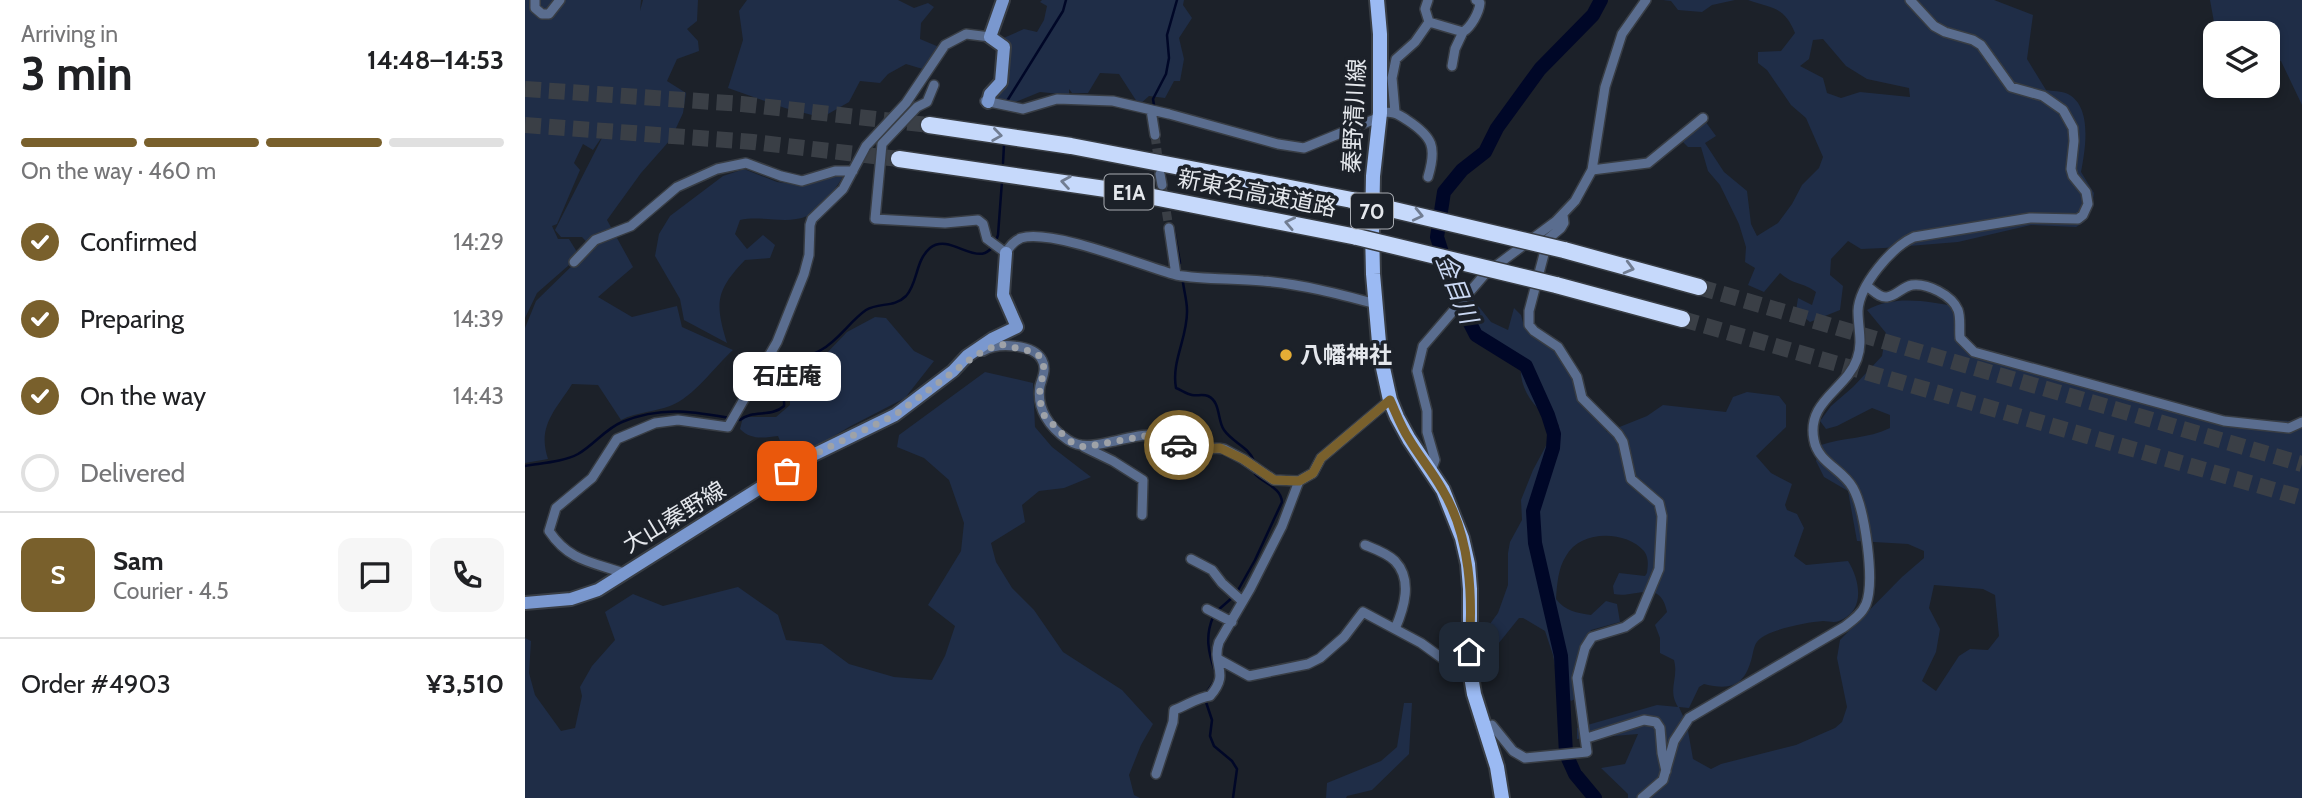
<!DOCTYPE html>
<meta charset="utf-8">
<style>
:root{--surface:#fff;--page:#f6f6f6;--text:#202124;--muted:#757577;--line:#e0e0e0;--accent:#79602c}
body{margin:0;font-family:Cabin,"Noto Sans JP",sans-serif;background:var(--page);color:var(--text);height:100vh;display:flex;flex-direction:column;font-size:26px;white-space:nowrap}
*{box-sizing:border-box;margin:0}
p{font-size:23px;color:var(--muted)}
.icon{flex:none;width:38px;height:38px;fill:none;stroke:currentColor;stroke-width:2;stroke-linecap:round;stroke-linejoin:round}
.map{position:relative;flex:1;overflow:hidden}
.details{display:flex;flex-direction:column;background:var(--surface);width:525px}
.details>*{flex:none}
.controls{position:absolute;left:1678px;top:21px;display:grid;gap:14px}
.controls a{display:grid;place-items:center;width:77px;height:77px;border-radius:14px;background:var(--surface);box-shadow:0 4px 10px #0003;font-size:35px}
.pin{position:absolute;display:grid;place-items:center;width:60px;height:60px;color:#fff;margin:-30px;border-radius:14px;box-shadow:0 4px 10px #0006}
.courier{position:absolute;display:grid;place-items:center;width:70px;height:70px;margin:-35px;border:5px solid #79602c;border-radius:50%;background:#fff;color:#222;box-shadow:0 2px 9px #0007}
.bubble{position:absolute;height:49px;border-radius:14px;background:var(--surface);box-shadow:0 4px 10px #0003;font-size:23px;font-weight:800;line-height:49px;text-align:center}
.head em{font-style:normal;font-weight:800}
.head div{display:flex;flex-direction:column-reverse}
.head{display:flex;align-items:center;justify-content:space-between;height:119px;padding:0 21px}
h1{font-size:46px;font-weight:800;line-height:52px}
.bar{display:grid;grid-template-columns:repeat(4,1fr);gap:10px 7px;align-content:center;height:84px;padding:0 21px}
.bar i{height:9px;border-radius:5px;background:var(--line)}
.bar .active{background:var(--accent)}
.bar p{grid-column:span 4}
.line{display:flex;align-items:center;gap:18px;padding:0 21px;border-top:2px solid var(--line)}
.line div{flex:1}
.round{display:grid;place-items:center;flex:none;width:74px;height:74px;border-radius:14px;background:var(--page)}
ol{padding:0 21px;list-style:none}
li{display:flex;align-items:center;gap:21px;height:77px}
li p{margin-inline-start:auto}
li .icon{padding:7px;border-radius:50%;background:var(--accent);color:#fff;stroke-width:4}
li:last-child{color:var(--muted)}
li i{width:38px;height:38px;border:4px solid var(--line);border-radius:50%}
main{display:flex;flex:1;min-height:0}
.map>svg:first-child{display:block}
</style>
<main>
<section class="details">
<div class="head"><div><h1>3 min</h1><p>Arriving in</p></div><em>14:48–14:53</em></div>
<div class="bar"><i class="active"></i><i class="active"></i><i class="active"></i><i></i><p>On the way · 460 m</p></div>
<ol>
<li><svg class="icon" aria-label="check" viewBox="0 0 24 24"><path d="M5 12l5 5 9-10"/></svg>Confirmed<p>14:29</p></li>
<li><svg class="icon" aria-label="check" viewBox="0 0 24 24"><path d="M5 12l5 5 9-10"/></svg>Preparing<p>14:39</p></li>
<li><svg class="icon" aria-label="check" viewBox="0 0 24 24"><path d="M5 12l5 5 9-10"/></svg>On the way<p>14:43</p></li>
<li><i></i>Delivered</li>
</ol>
<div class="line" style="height:126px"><b class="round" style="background:var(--accent);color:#fff">S</b><div><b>Sam</b><p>Courier · 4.5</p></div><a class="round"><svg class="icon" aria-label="chat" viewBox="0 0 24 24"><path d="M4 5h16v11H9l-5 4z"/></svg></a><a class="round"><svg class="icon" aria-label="phone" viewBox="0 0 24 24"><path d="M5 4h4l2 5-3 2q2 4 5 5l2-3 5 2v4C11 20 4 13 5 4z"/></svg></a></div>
<div class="line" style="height:91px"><div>Order #4903</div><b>¥3,510</b></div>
</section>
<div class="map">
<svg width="1777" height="798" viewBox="0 0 1777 798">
<rect width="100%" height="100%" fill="#1c2129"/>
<path fill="#1f2d47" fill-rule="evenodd" d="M0,0h116l-1,11 3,-11h55l-1,21 -10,8 11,12 1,10 -22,8 -10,22 19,12 -3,20 -12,26 -30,34 -34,47 26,47 -35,30 34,20 45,-11 5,21 51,23c-19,17 -39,47 -63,56 -16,6 -33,6 -49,14l-23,-35 -26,-1c-17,27 -35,42 -24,75l-23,4v-135l11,-27 46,-45 12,-6 -12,-13h-21l-6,-7 49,-96 -11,16 -10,-6 -9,19 6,7 -23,54 -5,2 6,13h11l8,13v6l-40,35 -12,25z
M222,0h151l16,8 14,-5 6,4 -13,16 -1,16 19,8 -13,23 -20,-6 -18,10 -8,9 -20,-2 -11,21 -21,12 -16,1 -27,-7 -57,-20 15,-48 -4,-29z
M517,0h142l-1,5 9,13 -13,20 5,21 -4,22h-6l-9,17 -16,-2 -10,9 -20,-31 -19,-1 -12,20h-16l-3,-4v6l-29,-3 -22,9 -15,1 -12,-3 10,-17 -2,-42 25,-11 13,3 7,-12 3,-14 -7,-4z
M1138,0h72l-23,5 -10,7 -24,-2 -7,-9z
M1223,0h246l39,15 -6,44 19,31c6,1 16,1 22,4 25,13 17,57 13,78l13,21 -2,16 -8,13 -8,5 -45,-2 -73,17 -74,6 -23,1 -13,-8 -17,18 -1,16 13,11 -3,24 -30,12 -14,-11 2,-13 14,7 4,-13c-13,-10 -23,-7 -36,-19l-16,19 -16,-7 7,-17 -10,-6 1,-15 -7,-23 -19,-39 -12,-14 -7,-24h-13l-6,-6 23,-20 11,15 -11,7 19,29 23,19 4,33 6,12 21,-13 14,-19 10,-19 17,-17 4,-11 -17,-39 -15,-13 -24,-35 -9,-7v-11l23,-1 14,-18c-11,-27 -22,-24 -47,-33zM1298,39l23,27 21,13 42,9 1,9 -50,-5 -19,6 -14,-5 -4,-15 -23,-12 9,-7 4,-19z
M1685,0h92v105l-21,-44 -13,-2v-26h-52z
M219,169l33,13 24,3 13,-6 30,-4c-7,12 -24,36 -37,41 -20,9 -46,-1 -67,4l-5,14 12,15 16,-14 12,10 -5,13 -25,2c-30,31 -30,44 -18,83l-43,-23 -4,-21 -25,-43 4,-22 11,-18 53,-40z
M947,298l19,24 17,8 6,-22 7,7 3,11 12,13 21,13 50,80 40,-16 16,-11 63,7 7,-15 14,-5 32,4 7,9v22l-30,29 15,17 21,11 -7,21 2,5 10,4 7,14 -10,28 12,9 42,-4c12,19 18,50 -9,60 -5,2 -11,0 -16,0 -15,1 -51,8 -62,17 -7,5 -7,11 -9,19 -7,28 -20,34 -48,27l-5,3 -10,21 -10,-1 8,18 6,34 18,10 10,-5 75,-19 39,-17 7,-6 5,-15 -10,-49 3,-18 62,-63 22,-19v-7l-16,-7 -51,-3 -9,-50 -24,-14 -8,-16 5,-16c23,-8 47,-6 69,-17v-13l-18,-7 -35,18 -11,3 -6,-8 11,-15 22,-19 29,-31 4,-23 -19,-23c29,-16 62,-8 93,-3l4,32 10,9 249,70 69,3 10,-4v381h-674v-4l-27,-26 24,-4 13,-30 -61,5v-11l80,-23 21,2c-11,-18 1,-28 -4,-47l-14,-7v-15l-5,-13 12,-13c-7,-35 -32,-13 -53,-18l-1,-8 6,-13 26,3 2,-3c1,-8 2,-15 -3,-22 -19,-21 -64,-21 -78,5 -8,12 -9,29 -10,43 9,12 21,14 35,16l15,-14 11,3 3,18 -29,8 -14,27 -2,42 -4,2 -12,-14 -6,-32 -8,-24 -22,-13h-4l-33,41v14l-9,-2v-20l10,-23 11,-15 10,-28v-32l2,-11 12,-22 -1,-20 12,-30 14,-26 12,-11v-8c-21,-13 -40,-33 -38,-58l-35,-21 -23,-40zM1409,585l49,4 12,6 4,41 -11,14 -18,-1 -11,7 -23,35 -14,-10 14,-29 4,-23 -11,-21z
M350,317l11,1 28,33 20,10 -29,37 -56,29 -40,24 -11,-5 -13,7 -7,-17c-15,2 -27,4 -38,-7l3,-12h33l14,-12v-15l-8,-16 17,-13 24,-4 24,-25z
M460,372l48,11 2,44 17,20 39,30 -27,11 -25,3 -17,14 3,17 -34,21 5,19 16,26 22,22 29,42 59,38 31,34 -12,21 -12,30 5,20 6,3h-615v-160l6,3 -2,32 6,22 26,36 14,-3 7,-32 -2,-9 12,-21 23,-26 -10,-28 28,-18 30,12 75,-19 40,28 8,25 36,4 27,20 45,13 38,3 13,-24 10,-30 -27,-21 33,-54 3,-28 -15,-43 -25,-22 -27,-11 2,-12z
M879,703h8l-3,51 -37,36 -25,6 -1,2h-20l1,-15 54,-22 16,-14z"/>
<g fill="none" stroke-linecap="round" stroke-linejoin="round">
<path stroke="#000727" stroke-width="2.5" d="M482,101l56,-90 3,-11
M629,105l-1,-6 13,-25 3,-16 -2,-23 10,-35
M478,163l1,-18
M640,175l1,10
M649,229l6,34
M658,282c1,9 4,19 4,28 1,27 -16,51 -11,78 5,2 11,6 16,7 5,1 11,-1 16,1 13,6 9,24 16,34 9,13 24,16 30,31
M0,466c17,-3 38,-4 53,-12 16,-9 27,-25 44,-32 41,-17 75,-10 118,-2 13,-11 31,-2 44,-14 2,-16 -14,-27 -4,-42 13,-5 30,-7 41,-14 18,-10 29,-29 45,-40 13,-8 28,-2 40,-14 12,-13 9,-35 24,-48 23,-18 54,31 68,-13l4,-54
M712,592l18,-32 27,-58c-1,-15 -18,-18 -27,-28
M692,611l16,-14
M688,617c-8,19 -5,35 2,54
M690,680l-8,12 -2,7 7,21 -2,16 4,10 18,15 5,8 -4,29"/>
<path stroke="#000727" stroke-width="14" d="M1070,798l-20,-24 -9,-20 -5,-98 -26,-113 -2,-32 20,-63 1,-14 -6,-19 -22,-49 -50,-31 -20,-39 -19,-59 7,-45 18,-22 23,-18 12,-24 43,-59 53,-54 8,-15"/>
<path stroke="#3a3f46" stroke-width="9" stroke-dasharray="9 4.5" stroke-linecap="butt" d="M630,135l4,31
M637,185l7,43"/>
<path stroke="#3a3f46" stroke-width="16" stroke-dasharray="16 8" stroke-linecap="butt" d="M0,89l217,15 187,21
M0,125l228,17 146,17
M1174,287l603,177
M1157,319l620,179"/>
<g stroke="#383d44" stroke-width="12">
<path id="minor" d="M10,0v8l7,6h7l11,-14
M903,0l-3,9 4,13
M904,22l34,10c8,-5 16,-19 17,-29l-4,-3
M927,66l3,-17 8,-17
M409,85l-7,17 -10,5 -35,37 -7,75 70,4 33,-3 5,4 4,15 19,14c3,-6 8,-12 15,-15 32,-9 119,27 155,37 29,5 58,3 87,6 38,3 76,13 113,23
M460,101l38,8 34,-10 56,2 56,13 109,30 26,4 76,-31
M626,110l4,25
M870,112l-3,-34 4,-19 19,-17 14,-20
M855,113c12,-2 17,0 27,7 26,17 30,27 21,57
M1067,170l56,-7 55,-45
M635,174l2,11
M644,228l7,47
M49,262l21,-22 36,-14 46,-39 40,-18 29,-6 35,13 21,5 33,-10h18
M1343,287c6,4 12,11 19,10 9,-1 15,-10 25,-12 15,-2 40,10 46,25 3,8 1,19 2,28l14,14 250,69 65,7 13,-6
M458,351c15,-9 51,-7 59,9 5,9 0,18 -2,26 -4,23 10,42 28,54 15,10 31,4 47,1 14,-3 33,-9 48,-4 10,4 18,12 29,13 11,1 21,-4 32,-1l19,10 31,21 25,1 14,-8 8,-15 69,-58
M559,447l29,14 30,19 -1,35
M906,471l4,-11 -8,-28v-21l-10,-40 6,-25 62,-72 71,-53 19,-20 17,-31 13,-83 17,-53 24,-34
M840,545c10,4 22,8 30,16 18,19 9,47 0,68
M666,559l21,11 10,13 20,18
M99,573c-32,-11 -55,-12 -75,-42l7,-23 36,-30 25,-39 38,-16 23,-3 50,7 49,-85 27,-68 5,-19 1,-30 2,-6 31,-30 23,-43 40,-43 39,-58 21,-11 24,3
M682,609l25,13
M693,659l31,17 59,-12 12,-6 24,-21 19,-25 58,31 29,21 20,6
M960,727l7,-2 21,26 12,7 62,-6 -10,-74 8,-30 7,-11 33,-10 14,-10 20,-48 3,-53 -3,-13 -28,-24 -8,-37 -5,-8 -36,-36 -5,-21 -19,-30 -24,-16 -5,-6v-14l19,-72 13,-11 3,-5 -1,-8
M1062,738l57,-18 12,2 4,6 2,25 4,18
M631,774l17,-52 1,-12c12,-4 24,-13 36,-14 21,-24 1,-30 9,-54l31,-53 32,-63 17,-45
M1117,798l21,-18 11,-39 15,-23 155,-91c8,-6 18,-13 22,-23 9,-23 -1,-94 -13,-116 -10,-19 -35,-25 -39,-48 -8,-39 32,-50 43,-81 6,-16 1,-31 1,-48 1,-26 34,-64 56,-74l116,-19 48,1 5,-4 5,-11 -2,-12 -13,-16 -2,-7 3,-28 -1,-13 -10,-18 -20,-14 -32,-9 -30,-42 -8,-5 -28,-8 -11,-6 -24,-26"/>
</g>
<g stroke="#383d44" stroke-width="16">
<path id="secondary" d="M463,102l2,-8 11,-12 3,-35 -14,-10 13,-37
M0,603l46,-4 27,-9 211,-133 86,-42 58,-44 14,-15 25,-17 25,-12 -14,-32 3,-42"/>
</g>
<g stroke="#383d44" stroke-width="18">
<path id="primary" d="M852,0l3,34v79l-7,63 -1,52 1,46 7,80 10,46 7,17 12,22 34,51 19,48 6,26 2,25v81l4,24 23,73 5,31"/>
</g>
<g stroke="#383d44" stroke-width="19">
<path id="motorway" d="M404,125l142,21 281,54
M374,159l234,34 224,44
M1039,250l135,37
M1031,285l126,34"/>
</g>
<use href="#minor" stroke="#5a6d8f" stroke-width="9"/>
<use href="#secondary" stroke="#7a98cf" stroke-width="12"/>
<use href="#primary" stroke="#9bbaf3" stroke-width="14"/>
<use href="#motorway" stroke="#c6d9fb" stroke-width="16"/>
<g stroke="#383d44" stroke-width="19" stroke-linecap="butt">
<path id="motorway-bridge" d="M827,200l212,50
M832,237l199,48"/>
</g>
<use href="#motorway-bridge" stroke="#c6d9fb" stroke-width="16"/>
</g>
<defs><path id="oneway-chevron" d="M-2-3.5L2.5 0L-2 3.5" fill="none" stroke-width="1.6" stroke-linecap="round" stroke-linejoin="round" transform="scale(1.75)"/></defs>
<g stroke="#717d92">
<use href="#oneway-chevron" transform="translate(472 135) rotate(8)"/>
<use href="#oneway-chevron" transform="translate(541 182) rotate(-171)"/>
<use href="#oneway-chevron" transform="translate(893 215) rotate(13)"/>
<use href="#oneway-chevron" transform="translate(765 223) rotate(-168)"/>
<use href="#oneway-chevron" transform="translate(1104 268) rotate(15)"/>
</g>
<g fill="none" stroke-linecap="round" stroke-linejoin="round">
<path stroke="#9ea2a8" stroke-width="7" stroke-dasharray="0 12.6" d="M262,471l22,-14 86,-42 81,-60 23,-11 35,8 7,5 3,11 -5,28 4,18 26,27 15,6 67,-12 14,3 14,7"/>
<path stroke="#79602c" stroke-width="9" d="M654,445l15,5 26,-2 23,11 31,21 25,1 14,-8 8,-15 69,-58c6,13 11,27 19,39 10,17 23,32 33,50 29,48 31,108 27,163"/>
</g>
<circle fill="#e5ad35" stroke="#1c2129" stroke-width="2.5" cx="761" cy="355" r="7"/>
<g text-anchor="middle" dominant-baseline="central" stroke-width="7" stroke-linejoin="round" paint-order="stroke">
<g fill="#1c2129" stroke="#a8acb2" stroke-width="2">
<rect x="579.5" y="174.5" width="49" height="35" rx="5"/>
<rect x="826" y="193.5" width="42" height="35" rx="5"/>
</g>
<g font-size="21" font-weight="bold" fill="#e4e7ec">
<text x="604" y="192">E1A</text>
<text x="847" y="211">70</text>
</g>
<g font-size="23" fill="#e4e7ec" stroke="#1c2129">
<text transform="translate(829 116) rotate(-87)">秦野清川線</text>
<text transform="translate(732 193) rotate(11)">新東名高速道路</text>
<text transform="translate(149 517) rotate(-31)">大山秦野線</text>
</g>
<g font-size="23" font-weight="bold" fill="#e4e7ec" stroke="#1c2129" text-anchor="start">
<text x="775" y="355">八幡神社</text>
</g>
<g font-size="24" font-style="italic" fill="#cad8f3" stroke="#1c2129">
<text transform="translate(932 289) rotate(68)">金目川</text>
</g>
</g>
</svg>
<div class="controls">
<a><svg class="icon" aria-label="layers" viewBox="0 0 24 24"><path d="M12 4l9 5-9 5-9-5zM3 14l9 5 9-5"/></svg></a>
</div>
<div class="pin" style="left:262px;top:471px;background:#ea580c"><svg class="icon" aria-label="bag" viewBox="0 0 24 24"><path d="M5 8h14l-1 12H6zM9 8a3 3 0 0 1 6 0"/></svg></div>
<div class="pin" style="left:944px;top:652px;background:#1f2937"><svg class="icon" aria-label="home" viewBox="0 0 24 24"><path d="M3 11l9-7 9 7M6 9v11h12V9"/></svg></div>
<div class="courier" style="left:654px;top:445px"><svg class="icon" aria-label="car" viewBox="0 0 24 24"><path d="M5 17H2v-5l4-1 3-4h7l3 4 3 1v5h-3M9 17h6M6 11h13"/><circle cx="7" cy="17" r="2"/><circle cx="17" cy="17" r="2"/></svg></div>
<div class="bubble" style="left:208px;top:352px;width:108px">石庄庵</div>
</div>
</main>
